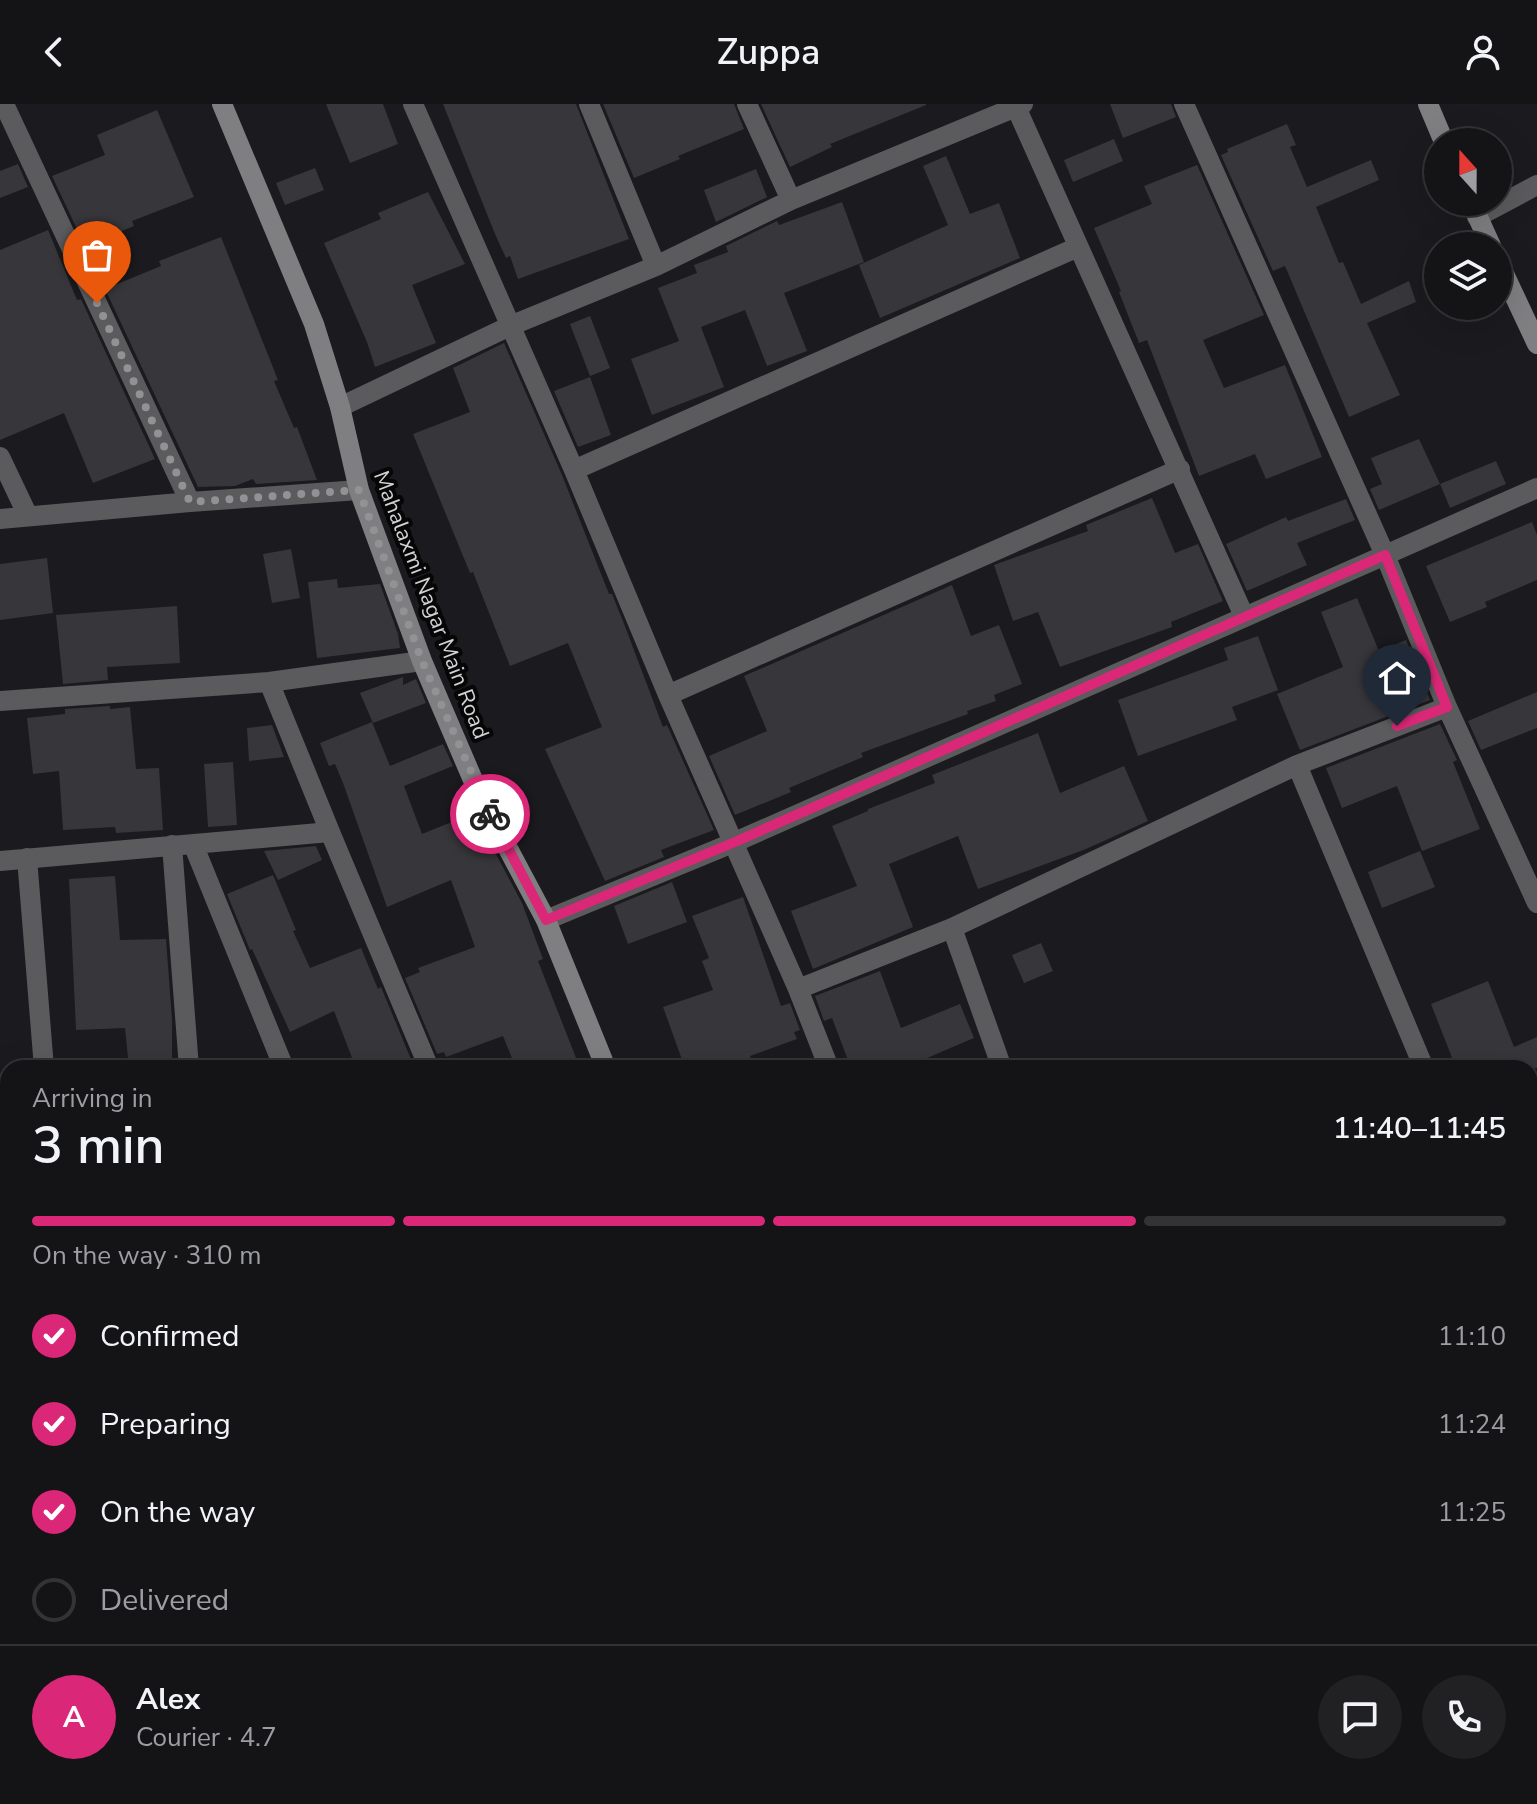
<!DOCTYPE html>
<meta charset="utf-8">
<style>
:root{--surface:#141416;--page:#212123;--text:#f1f3f6;--muted:#9d9ea1;--line:#333335;--accent:#db2777}
body{margin:0;font-family:"Nunito Sans",sans-serif;background:var(--page);color:var(--text);height:100vh;display:flex;flex-direction:column;font-size:30px;white-space:nowrap}
*{box-sizing:border-box;margin:0}
p{font-size:26px;color:var(--muted)}
.icon{flex:none;width:44px;height:44px;fill:none;stroke:currentColor;stroke-width:2;stroke-linecap:round;stroke-linejoin:round}
.map{position:relative;flex:1;overflow:hidden}
.panel{position:absolute;left:0px;top:956px;width:1538px;height:744px;display:flex;flex-direction:column;background:var(--surface);border-radius:24px 24px 0 0;box-shadow:0 8px 32px #0002,0 0 0 2px var(--line)}
.panel>*{flex:none}
.needle{width:52px;rotate:339deg}
.buttons{position:absolute;left:1424px;top:24px;display:grid;gap:16px}
.buttons a{display:grid;place-items:center;width:88px;height:88px;border-radius:50%;background:var(--surface);box-shadow:0 8px 32px #0002,0 0 0 2px var(--line);font-size:40px}
.pin{position:absolute;display:grid;place-items:center;width:68px;height:68px;color:#fff;margin:-82px -34px;border-radius:50% 50% 50% 0;rotate:-45deg;box-shadow:0 0 8px #0007}
.pin .icon{rotate:45deg}
.courier{position:absolute;display:grid;place-items:center;width:80px;height:80px;margin:-40px;border:6px solid #db2777;border-radius:50%;background:#fff;color:#222;box-shadow:0 2px 10px #0007}
.summary em{font-style:normal;font-weight:600}
.summary div{display:flex;flex-direction:column-reverse}
.summary{display:flex;align-items:center;justify-content:space-between;height:136px;padding:0 32px}
h1{font-size:52px;font-weight:600;line-height:60px}
.bar{display:grid;grid-template-columns:repeat(4,1fr);gap:12px 8px;align-content:center;height:96px;padding:0 32px}
.bar i{height:10px;border-radius:6px;background:var(--line)}
.bar .selected{background:var(--accent)}
.bar p{grid-column:span 4}
.line{display:flex;align-items:center;gap:20px;padding:0 32px;border-top:2px solid var(--line)}
.line div{flex:1}
.round{display:grid;place-items:center;flex:none;width:84px;height:84px;border-radius:42px;background:var(--page)}
ol{padding:0 32px;list-style:none}
li{display:flex;align-items:center;gap:24px;height:88px}
li p{margin-inline-start:auto}
li .icon{padding:8px;border-radius:50%;background:var(--accent);color:#fff;stroke-width:4}
li:last-child{color:var(--muted)}
li i{width:44px;height:44px;border:4px solid var(--line);border-radius:50%}
header{display:flex;justify-content:space-between;align-items:center;height:104px;padding:0 32px;background:var(--surface);font-size:36px;font-weight:600}
.map>svg:first-child{display:block}
</style>
<header><svg class="icon" aria-label="back" viewBox="0 0 24 24"><path d="M15 5l-7 7 7 7"/></svg>Zuppa<svg class="icon" aria-label="person" viewBox="0 0 24 24"><circle cx="12" cy="8" r="4"/><path d="M4 21q1-7 8-7t8 7"/></svg></header>
<div class="map">
<svg width="1537" height="1700" viewBox="0 0 1537 1700">
<rect width="100%" height="100%" fill="#1b1a1e"/>
<path fill="#24212a" d="M1537,1278v422h-1l-6,-29v-391z"/>
<path fill="#37363a" d="M326,0h57l15,40 -48,19z
M443,0h133l53,135 -111,40 -8,-23 -4,2 -11,-24z
M603,0h131l10,25 -66,27 2,3 -46,19z
M761,0h165v1l-96,39 2,3 -42,20z
M1110,0h61l5,13 -53,21z
M157,6l37,87 -62,24 2,5 -49,20 -33,-70 53,-21 -8,-20z
M1287,20l9,21 -6,2 17,40 64,-27 8,20 -63,27 23,56 4,-1 18,42 48,-23 7,21 -49,21 33,72 -51,22 -64,-151 -12,5 -52,-116 7,-3 -1,-3z
M1114,35l9,22 -50,21 -9,-22z
M946,52l24,58 29,-11 21,55 -140,60 -21,-53 89,-40 -25,-59z
M18,60l10,23 -28,11v-27z
M1197,61l67,150 -61,25 21,48 61,-23 37,92 -56,22 -11,-25 -56,22 -52,-136 -8,3 -20,-51 2,-1 -27,-63 58,-24 -8,-18z
M315,64l9,22 -39,15 -9,-22z
M756,65l11,28 -51,25 -12,-32z
M428,88l37,72 -53,21 24,58 -61,24 -8,-25 -43,-99 57,-24 -3,-6z
M842,98l22,60 -80,31 23,58 -40,15 -22,-56 -44,17 23,60 -72,28 -21,-56 48,-18 -21,-53 39,-15 -3,-8 34,-13 -2,-6 51,-25 2,4z
M48,126l29,70 4,-1 74,160 -62,24 -29,-70 -64,27v-190z
M221,133l57,143 -4,1 20,47 3,-1 20,53 -61,4 -3,-5 -18,7 -37,1 -93,-198 56,-23 -2,-5z
M590,212l20,52 -20,8 -20,-52z
M504,239l58,132 47,119h3l11,27 40,106 4,-2 47,105 -53,20 3,7 -59,24 -60,-132 57,-22 -34,-84 -58,23 -37,-94 -3,1 -57,-139 57,-22 -17,-44z
M590,273l21,58 -33,12 -24,-56z
M1419,335l21,45 -61,26 -9,-21 12,-5 -11,-26z
M1496,357l10,23 -56,24 -10,-24z
M1152,394l23,55 23,-9 25,57 -52,21 1,5 -112,40 -22,-55 -25,9 -19,-56 94,-34 -2,-6z
M1346,395l9,21 -58,23 10,22 -60,26 -21,-47 60,-27 2,4z
M1532,418l5,13v45l-52,22 2,5 -37,15 -24,-56z
M291,445l9,49 -28,5 -9,-49z
M47,454l6,55 -53,7v-56z
M337,475l1,9 42,-4 18,50 2,14 -83,10 -9,-76z
M952,481l19,51 28,-11 23,59 -28,11 2,6 -29,10 1,3 -107,39 2,4 -74,31 2,4 -56,23 -26,-59 58,-25 -23,-55z
M1357,494l22,53 27,-11 24,60 -130,50 -23,-56 66,-27 -22,-55z
M177,502l3,57 -73,4 1,13 -45,4 -7,-69z
M1258,532l20,54 -46,17 5,13 -99,36 -20,-56 110,-40 -4,-12z
M403,573v8l13,-6 10,24 -53,20 -13,-30z
M1537,588v36l-56,22 -13,-29z
M110,602v3l20,-2 6,62 23,-1 4,62 -47,3 -1,-6 -52,3 -4,-59 -26,3 -6,-56 38,-4v-5z
M372,618l18,44 53,-22 10,22 -49,20 18,48 52,-21 48,90 21,56 -5,2 42,107h-64l-13,-32 -57,21 -2,-5 -7,2 -32,-76 15,-6 -2,-4 57,-21 -24,-67 -64,27 -44,-124 -8,-19 -6,2 -9,-23z
M1440,620l17,36 -4,2 27,67 -58,22 -25,-65 -55,22 -16,-40z
M272,621l12,32 -35,4 -2,-33z
M1038,629l22,60 64,-27 24,55 -62,28 -108,40 -20,-53 -69,28 24,63 -100,42 -22,-58 66,-25 -25,-60 36,-15v-2l67,-26 -3,-8z
M233,658l4,63 -29,2 -4,-63z
M316,742l6,14 -44,20 -14,-29z
M1420,747l15,36 -53,21 -14,-36z
M273,771l23,55 -3,1 17,37 51,-20 17,41 3,-2 32,77 -9,4h-48l-22,-57 -44,21 -38,-83 -2,1 -23,-56z
M115,772l5,64 46,-1 6,80v49h-43l-4,-40 -49,2 -7,-151z
M672,778l15,40 -59,22 -14,-38z
M743,793l38,109 9,-3 10,27 -6,2 3,7 -47,17 5,12h-70l-22,-61 50,-17 -11,-29 7,-3 -17,-42z
M1041,839l12,28 -29,12 -12,-28z
M880,867l21,57 59,-24 14,34 -54,23 3,7h-72l-19,-50 -8,3 -9,-25z
M1488,877l26,66 23,-10v31h-81l-25,-64z"/>
<g fill="none" stroke-linecap="round" stroke-linejoin="round">
<path stroke="#5b5a5c" stroke-width="20" d="M413,0l161,366 94,225 130,294 31,79
M589,0l67,162
M747,0l44,96
M1184,0l201,451 62,152
M1016,3l228,509
M1477,113l60,-32
M340,303l170,-81 146,-60 135,-66 232,-96
M0,353l28,59
M574,366l504,-223
M190,398l169,-12
M0,415l190,-17 -186,-398
M269,578l61,150
M668,591l512,-226
M0,597l269,-19 153,-21
M1297,661l150,-58 90,196
M193,740l91,224
M172,741l17,223
M27,754l17,210
M0,757l330,-29 99,236
M546,816l189,-78 802,-354
M798,885l154,-61
M1002,964l-50,-140 345,-163 127,303
M0,1056h8
M1530,1062l7,-2
M0,1179h8
M1530,1264l7,-1
M0,1339l8,-1
M0,1502l8,-1
M137,1692v8
M473,1692l2,8
M636,1692l2,8
M1136,1700l32,-8"/>
<path stroke="#7f7e81" stroke-width="20" d="M222,0l92,220 26,83 19,83 63,171 57,133 67,126 60,148
M1428,0l16,38
M1471,98l20,44
M1498,157l39,83
M813,1692l2,8"/>
</g>
<g fill="none" stroke-linecap="round" stroke-linejoin="round">
<path stroke="#929194" stroke-width="8" stroke-dasharray="0 14.4" d="M97,199l93,199 169,-12 63,171 68,153"/>
<path stroke="#db2777" stroke-width="10" d="M490,710l56,106 189,-78 650,-287 62,152 -50,19"/>
</g>
<g text-anchor="middle" dominant-baseline="central" stroke-width="8" stroke-linejoin="round" paint-order="stroke">
<g font-size="22" fill="#d2d1d3" stroke="#060607">
<text transform="translate(431 501) rotate(69)">Mahalaxmi Nagar Main Road</text>
</g>
</g>
</svg>
<div class="buttons">
<a><svg class="needle" viewBox="-14 -14 28 28"><path d="M0-13l5 13h-10z" fill="#e53935"/><path d="M0 13l5-13h-10z" fill="#9d9ea1"/></svg></a>
<a><svg class="icon" aria-label="layers" viewBox="0 0 24 24"><path d="M12 4l9 5-9 5-9-5zM3 14l9 5 9-5"/></svg></a>
</div>
<div class="pin" style="left:97px;top:199px;background:#ea580c"><svg class="icon" aria-label="bag" viewBox="0 0 24 24"><path d="M5 8h14l-1 12H6zM9 8a3 3 0 0 1 6 0"/></svg></div>
<div class="pin" style="left:1397px;top:622px;background:#1f2937"><svg class="icon" aria-label="home" viewBox="0 0 24 24"><path d="M3 11l9-7 9 7M6 9v11h12V9"/></svg></div>
<div class="courier" style="left:490px;top:710px"><svg class="icon" aria-label="bike" viewBox="0 0 24 24"><circle cx="6" cy="16" r="4"/><circle cx="18" cy="16" r="4"/><path d="M6 16l4-8h5l3 8M10 8l3 8H6M13 5h3"/></svg></div>
<section class="panel">
<div class="summary"><div><h1>3 min</h1><p>Arriving in</p></div><em>11:40–11:45</em></div>
<div class="bar"><i class="selected"></i><i class="selected"></i><i class="selected"></i><i></i><p>On the way · 310 m</p></div>
<ol>
<li><svg class="icon" aria-label="check" viewBox="0 0 24 24"><path d="M5 12l5 5 9-10"/></svg>Confirmed<p>11:10</p></li>
<li><svg class="icon" aria-label="check" viewBox="0 0 24 24"><path d="M5 12l5 5 9-10"/></svg>Preparing<p>11:24</p></li>
<li><svg class="icon" aria-label="check" viewBox="0 0 24 24"><path d="M5 12l5 5 9-10"/></svg>On the way<p>11:25</p></li>
<li><i></i>Delivered</li>
</ol>
<div class="line" style="height:144px"><b class="round" style="background:var(--accent);color:#fff">A</b><div><b>Alex</b><p>Courier · 4.7</p></div><a class="round"><svg class="icon" aria-label="chat" viewBox="0 0 24 24"><path d="M4 5h16v11H9l-5 4z"/></svg></a><a class="round"><svg class="icon" aria-label="phone" viewBox="0 0 24 24"><path d="M5 4h4l2 5-3 2q2 4 5 5l2-3 5 2v4C11 20 4 13 5 4z"/></svg></a></div>
</section>
</div>
